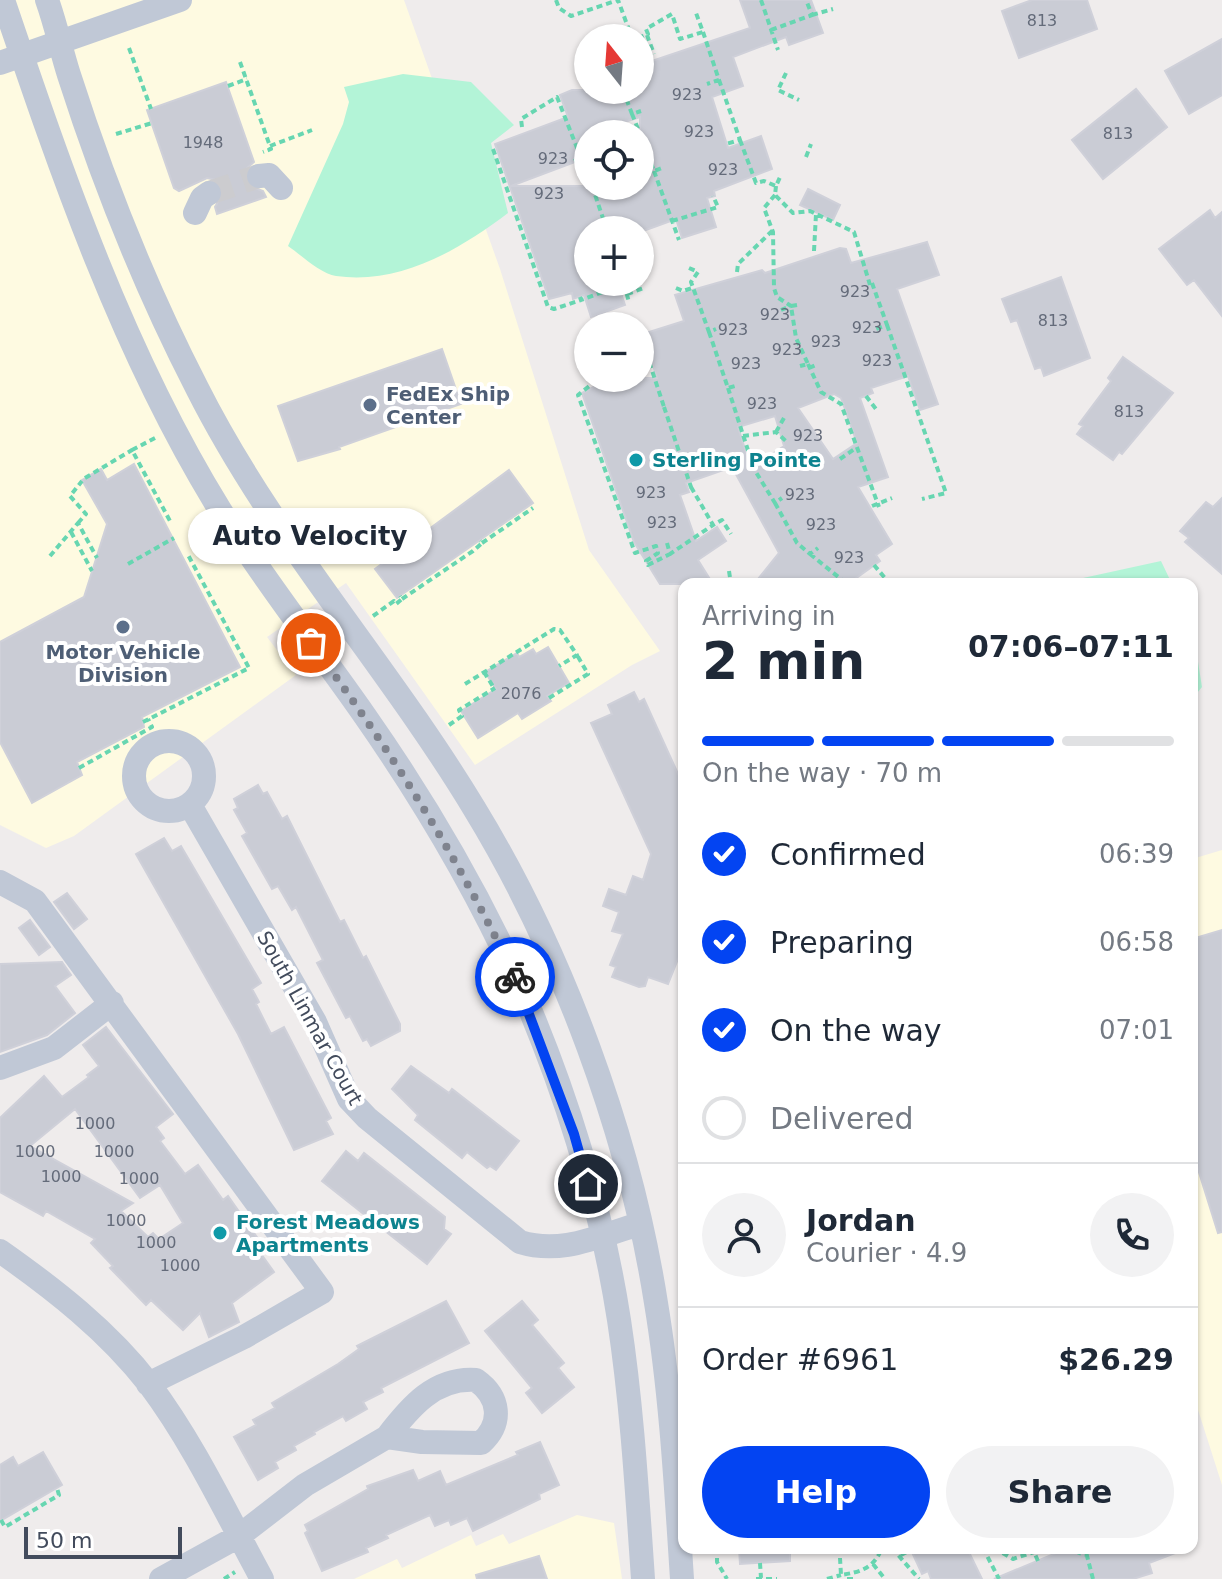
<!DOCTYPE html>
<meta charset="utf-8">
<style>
:root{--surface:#fff;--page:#f2f2f3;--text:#1f2937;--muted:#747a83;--line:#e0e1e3;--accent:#0344f2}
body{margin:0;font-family:"DejaVu Sans",sans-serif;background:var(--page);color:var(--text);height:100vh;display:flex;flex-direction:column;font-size:30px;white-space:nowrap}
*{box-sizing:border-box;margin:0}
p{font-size:26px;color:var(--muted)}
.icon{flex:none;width:44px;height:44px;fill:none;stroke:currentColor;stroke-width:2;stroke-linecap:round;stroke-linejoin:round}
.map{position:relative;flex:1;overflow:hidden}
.drawer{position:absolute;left:678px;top:578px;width:520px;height:976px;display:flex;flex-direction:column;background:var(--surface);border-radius:16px;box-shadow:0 2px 6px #0004}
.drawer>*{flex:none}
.needle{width:52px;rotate:343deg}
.buttons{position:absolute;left:574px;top:24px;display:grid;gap:16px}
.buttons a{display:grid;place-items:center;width:80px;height:80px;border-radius:50%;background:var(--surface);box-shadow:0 2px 6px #0004;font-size:40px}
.scale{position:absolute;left:24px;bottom:20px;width:158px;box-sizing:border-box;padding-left:8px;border:4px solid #424b5c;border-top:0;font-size:22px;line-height:28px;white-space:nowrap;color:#424b5c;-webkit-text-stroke:6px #fff;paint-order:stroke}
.pin{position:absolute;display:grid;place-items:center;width:68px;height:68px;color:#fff;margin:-34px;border:4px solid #fff;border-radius:50%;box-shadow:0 2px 8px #0007}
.courier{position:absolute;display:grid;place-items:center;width:80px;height:80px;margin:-40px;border:6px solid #0344f2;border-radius:50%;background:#fff;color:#222;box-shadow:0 2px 10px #0007}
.bubble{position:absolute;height:56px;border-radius:28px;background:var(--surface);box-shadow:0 2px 6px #0004;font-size:26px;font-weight:700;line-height:56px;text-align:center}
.headline em{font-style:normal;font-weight:700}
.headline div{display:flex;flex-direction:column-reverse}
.headline{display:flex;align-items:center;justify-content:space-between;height:136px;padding:0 24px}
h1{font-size:52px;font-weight:700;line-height:60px}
.bar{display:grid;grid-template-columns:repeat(4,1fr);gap:12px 8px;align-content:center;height:96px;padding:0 24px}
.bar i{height:10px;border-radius:6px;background:var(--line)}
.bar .on{background:var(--accent)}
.bar p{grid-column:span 4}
.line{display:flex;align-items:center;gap:20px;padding:0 24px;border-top:2px solid var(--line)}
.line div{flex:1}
.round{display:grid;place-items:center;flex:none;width:84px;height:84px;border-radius:42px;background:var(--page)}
ol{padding:0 24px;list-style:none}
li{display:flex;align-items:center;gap:24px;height:88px}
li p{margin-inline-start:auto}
li .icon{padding:8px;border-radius:50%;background:var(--accent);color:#fff;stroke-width:4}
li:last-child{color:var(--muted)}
li i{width:44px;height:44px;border:4px solid var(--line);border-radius:50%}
.action{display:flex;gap:16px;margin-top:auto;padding:16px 24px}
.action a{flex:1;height:92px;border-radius:48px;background:var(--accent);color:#fff;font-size:32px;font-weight:700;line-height:92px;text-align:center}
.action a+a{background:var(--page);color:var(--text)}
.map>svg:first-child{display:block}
</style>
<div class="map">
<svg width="1222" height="1579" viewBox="0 0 1222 1579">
<rect width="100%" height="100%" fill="#efecec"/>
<path fill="#fefae1" d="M0,0h404l96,269 89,281 71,101 -28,14 -157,100 -129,-182 -79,54 29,38 -222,161 -28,12 -46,-23z
M1222,850v635l-30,-94v-532z
M577,1515l37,8 8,56h-268l43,-20 5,9 69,-33 5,11 27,-12 6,10z"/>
<path fill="#b3f4d7" d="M403,74l68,8 43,43 -23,18 17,70c-49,37 -108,72 -172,63 -15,-2 -35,-21 -48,-30l55,-122 6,-22 -5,-15z
M1161,561l11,23h-101l12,-6z
M1192,624l10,63 -10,12z"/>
<path fill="#caccd5" stroke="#cfd0d9" stroke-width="2" fill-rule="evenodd" d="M740,0h71l12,33 -34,12 -3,-8 -53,20 10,29 -31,11 16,51 33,-12 11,33 -58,22 1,5 -8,2 9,29 -34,11 -6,-19 -30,11h-58v52h29l8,23 -34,12 -7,-22 -11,4 -1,-6 -23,6 -54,-155 73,-27 -8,-22 12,-5h68v-25l110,-37zM640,117v69h-129l77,-29v-23z
M1032,0h55l10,29 -78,29 -17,-47z
M1222,39v56l-33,19 -24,-43z
M226,82l28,80 -8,7 -2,9 3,7 16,6 3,6 -49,17 -2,-7 9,-15 -8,-12 -9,-2 -28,13 -5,-3 -27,-78z
M1136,89l31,38 -64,52 -31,-39z
M808,189l32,16 -7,15 -33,-15z
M1210,210l5,8 7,-6v104l-28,-36 -7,5 -28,-36z
M927,242l12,33 -42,14 41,115 -18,6 -12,-34 -37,12 2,5 -13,5 28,79 -30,10 34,57 -16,11 4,6 -32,23h-94l25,-31 -47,-86 -46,16 3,9 -9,3 16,46 21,-14 9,14 -28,19 15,24h-53l-26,-42 -52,-149 19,-10 -2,-5h58l-14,-44 41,-13 -9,-26 87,-25 3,3 75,-25 6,1 5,14zM834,394l7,4 16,45 -24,16 -35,-51zM775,416l9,30 -33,22 -13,-41z
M1061,277l29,81 -46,18 -3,-9 -6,2 -18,-49 -6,2 -9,-23z
M442,349l19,55 -122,43 1,2 -42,12 -20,-55z
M1123,357l50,36 -51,61 -3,-2 -6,8 -36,-26 6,-8 -4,-2 32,-43 -3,-3z
M134,464l106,203 -98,50 2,10 -67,35 5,13 -50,28 -32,-61v-100l84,-45 23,-73 -25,-44 19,-11 6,11z
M509,470l24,33 -136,95 -22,-29z
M1222,498v76l-37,-32 4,-4 -9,-7 26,-29 7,5z
M548,647l21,36 -22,13 4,5 -29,18 -4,-6 -40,25 -17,-27 35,-22 -11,-17 32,-19 2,4 14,-8 3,5z
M634,692l5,10 5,-3 40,88v157l-16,40 -20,-7 -3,9 -6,1 -27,-10 4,-10 -6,-2 13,-31 -11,-3 7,-19 -16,-6 6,-17 17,6 7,-19 10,4 8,-26 -60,-131 21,-9 -4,-9z
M258,785l5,9 4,-2 15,27 5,-3 53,106 4,-2 19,38 3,-2 34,68v7l-29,15 -4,-7 -4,2 -13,-25 -4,2 -29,-55 6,-3 -27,-53 -4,3 -14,-24 -6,3 -30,-53 5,-3 -13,-23 4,-2 -4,-9z
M164,838l8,13 9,-5 80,137 -9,6 7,13 -3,2 15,30 13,-7 47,91 -5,3 7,13 -39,16 -56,-116 -102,-180z
M67,893l20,26 -13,10 -20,-27z
M30,920l20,27 -11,8 -20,-27z
M1222,930v302l-4,1 -26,-83v-211z
M62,962l9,13 -16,11 20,27 -28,22 -47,17v-88z
M106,1027l67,87 -17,13 8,11 -4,3 25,33 13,-9 25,35 5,-4 31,44 -5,4 20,28 -42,31 7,19 -30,15 -9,-24 -17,17 -32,-30 -5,5 -36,-37 3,-2 -22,-23 4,-4 -49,-28 -3,5 -43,-24v-74l44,-42 18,21 27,-20 -2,-2 12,-9 -16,-21zM75,1109l65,89 20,-13 23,38 -24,16 -6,-6 -5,4 -27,-26 12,-8 -103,-57z
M411,1066l38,27 3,-4 67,52 -23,29 -6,-4 -3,2 -20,-16 -5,6 -47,-38 3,-5 -26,-26z
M346,1151l12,10 6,-8 81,64 -1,12 7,5 -24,30 -105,-83z
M446,1301l23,42 -88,45 2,4 -20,10 4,7 -21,12 -3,-5 -29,16 1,2 -21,12 2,4 -21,12 3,6 -20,12 -24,-43 22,-12 -3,-5 22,-12 -3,-5 66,-39 21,-15 -2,-3z
M522,1301l16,19 -6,5 32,38 -6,5 16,19 -32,26 -16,-20 6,-5 -47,-57z
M540,1442l19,43 -20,9 1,5 -67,32 -6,-13 -16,7 -2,-5 -14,6 -5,-11 -44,20 2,3 -22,10 2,4 -46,19 -17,-38 3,-2 -3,-6 63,-36 -1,-3 46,-16 5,11 22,-10 6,14 72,-30 -2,-3z
M43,1452l19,33 -62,36v-56l13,-8 5,9z
M739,1548h51v13l-50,3z
M910,1548h57l15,31h-51l-3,-8 -6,3z
M1068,1548h115v2l-34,13 3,10 -19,6h-139z
M539,1556l8,23h-70l-1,-4z"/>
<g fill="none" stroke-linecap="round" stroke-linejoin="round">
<path stroke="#cccccf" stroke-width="24" stroke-dasharray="24 12" stroke-linecap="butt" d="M209,193l50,-17"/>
<path stroke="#67d6b1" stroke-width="4" stroke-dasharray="6 4" stroke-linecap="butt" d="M556,0l3,8 12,8 47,-16 14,38
M761,0l17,50
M812,15l21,-6
M771,30l41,-15 -6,-15
M703,32l16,48 -12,4
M647,35l7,19
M638,38l10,-4 -2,-5 26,-15 8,25 23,-7 -7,-19
M129,48l22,61
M240,62l31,87 -8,3
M786,73l-8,17 21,10
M719,80l21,60 -14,4
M228,86l19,-7
M623,90l9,24 9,-3
M632,114l8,20
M522,127l-1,-8 36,-22 24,61 -7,3
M116,134l36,-11
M640,135l14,36 8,-3
M740,140l16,43 8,-2 12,5 5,-11
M270,146l42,-16
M493,149l55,158 6,2 27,-9
M806,157l5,-13
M581,158l7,18
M654,171l25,69
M592,186l15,44
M776,186l-1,9 18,18 17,-2 44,21 16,53
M775,195l-11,13 9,24 1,56 3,9 14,9 -10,4
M672,221l46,-14 -5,-11
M814,251l2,-37
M689,268l9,4 -7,10 18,50 7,-3
M737,272l1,-8 35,-34
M872,283l15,42 -11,4
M624,284l5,18
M676,288l7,3 9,-3
M627,294l17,-6
M580,297l1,3 43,-16
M797,305l-6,1 5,32 12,26 -8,2
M887,325l59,168 -24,6
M709,332l19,56 7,-2
M640,334l24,73 -3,1
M808,364l13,28 20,12 38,103
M809,368l9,-4
M593,378l-1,6 -14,11 57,158 21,-7 2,7 -12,8 2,4 22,-11
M728,388l26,81 21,34 7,-5
M866,396l10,13
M664,407l27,80h-3
M776,432l8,-14
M743,436l33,-4 12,11
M155,438l-23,12 38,71
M840,459l16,-11
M85,478l47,-28
M691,487l22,38 9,-5 9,14
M775,503l22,40 13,11 8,-6
M872,506l20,-8
M78,523l8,-9 -16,-18 12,-15
M71,532l21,39
M482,543l51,-35
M667,543l3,11 43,-29
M810,554l37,30
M50,556l28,-33 19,35
M128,564l46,-26
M874,565l16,19
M729,571l2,13
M402,599l71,-48 9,-8 -2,-2
M373,616l21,-15 2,3 6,-5 -2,-3
M684,618v6
M484,672l10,16
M465,684l89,-55 6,1 17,25 -18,11
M549,698l39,-24 -11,-19
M143,722l106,-54 -62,-115
M449,725l13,-9 -3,-6 36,-22
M79,768l73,-41 -4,-8
M1,1520l4,7 54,-32 -2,-7
M717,1548v14l10,17
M892,1548l27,31
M983,1548l16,31
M994,1548l19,11 21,-7
M1066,1548l19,7
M901,1555l11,-6
M840,1558l1,17c20,-3 33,-7 41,-27
M1038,1561l-4,-9 7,-4
M760,1563l1,15
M873,1564l12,15
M224,1579l11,-7
M756,1579h21
M827,1579l14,-4
M847,1579h8
M1093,1579l-7,-27 14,-3"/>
<path stroke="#c0c8d6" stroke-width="24" d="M3,0c59,174 120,353 217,510 45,72 97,137 145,206 58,83 110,171 152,263 47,107 84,225 102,341 13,85 18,172 24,259
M47,0c9,25 14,50 22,75 34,106 77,214 128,313 76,151 190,276 277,420 88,144 156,328 182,495 15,91 20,184 26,276
M0,63l180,-63
M259,176l10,-1 12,13
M195,213l7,-15 7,-5
M134 776a35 35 0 1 1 70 0a35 35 0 1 1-70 0Z
M190,805l125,217 34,77 18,19 153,124c42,13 78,-6 120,-18
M0,882l35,19 287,391 -78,45 -96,47
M0,1068l54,-20 58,-45
M0,1251c54,38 108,80 149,133 45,60 77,129 113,195
M161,1579l78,-43 66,-51 82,-48 35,5 59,1c22,-20 19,-46 -5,-63 -41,-3 -66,27 -89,57"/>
</g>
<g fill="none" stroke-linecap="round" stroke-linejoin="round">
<path stroke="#7f838e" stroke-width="8" stroke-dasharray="0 14.4" d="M311,643c79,106 147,214 204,334"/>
<path stroke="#0344f2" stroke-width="10" d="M515,977l59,157 14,50"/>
</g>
<g fill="#5c6f8a" stroke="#fff" stroke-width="3">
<circle cx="370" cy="405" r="8"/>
<circle cx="123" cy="627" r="8"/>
</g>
<g fill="#0f9aa8" stroke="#fff" stroke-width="3">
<circle cx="636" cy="460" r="8"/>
<circle cx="220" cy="1233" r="8"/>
</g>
<g text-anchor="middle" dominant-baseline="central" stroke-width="8" stroke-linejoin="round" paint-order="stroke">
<g font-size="16" fill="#646b7a">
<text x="1042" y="20">813</text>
<text x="687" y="94">923</text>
<text x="699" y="131">923</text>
<text x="1118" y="133">813</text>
<text x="203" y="142">1948</text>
<text x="553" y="158">923</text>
<text x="723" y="169">923</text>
<text x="549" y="193">923</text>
<text x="855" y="291">923</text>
<text x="775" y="314">923</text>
<text x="1053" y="320">813</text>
<text x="867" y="327">923</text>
<text x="733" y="329">923</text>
<text x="826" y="341">923</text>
<text x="787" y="349">923</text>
<text x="877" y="360">923</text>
<text x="746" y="363">923</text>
<text x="762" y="403">923</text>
<text x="1129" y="411">813</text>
<text x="808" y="435">923</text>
<text x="651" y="492">923</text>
<text x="800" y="494">923</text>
<text x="662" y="522">923</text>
<text x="821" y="524">923</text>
<text x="849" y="557">923</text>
<text x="521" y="693">2076</text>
<text x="95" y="1123">1000</text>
<text x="35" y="1151">1000</text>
<text x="114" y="1151">1000</text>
<text x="61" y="1176">1000</text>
<text x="139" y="1178">1000</text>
<text x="126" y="1220">1000</text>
<text x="156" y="1242">1000</text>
<text x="180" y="1265">1000</text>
</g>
<g font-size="20" font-weight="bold" fill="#4e5e75" stroke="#fff" text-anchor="start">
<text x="386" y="394">FedEx Ship<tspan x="386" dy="23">Center</tspan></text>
<text x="123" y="652" text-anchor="middle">Motor Vehicle<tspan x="123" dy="23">Division</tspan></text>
</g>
<g font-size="20" font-weight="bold" fill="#0d838f" stroke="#fff" text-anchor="start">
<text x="652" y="460">Sterling Pointe</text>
<text x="236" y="1222">Forest Meadows<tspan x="236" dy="23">Apartments</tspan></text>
</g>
<g font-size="20" fill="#424b5c" stroke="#fff">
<text transform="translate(310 1018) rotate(61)">South Linmar Court</text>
</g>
</g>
</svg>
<div class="buttons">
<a><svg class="needle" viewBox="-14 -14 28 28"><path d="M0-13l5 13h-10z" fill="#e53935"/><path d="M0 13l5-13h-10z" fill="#747a83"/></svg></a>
<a><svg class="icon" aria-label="locate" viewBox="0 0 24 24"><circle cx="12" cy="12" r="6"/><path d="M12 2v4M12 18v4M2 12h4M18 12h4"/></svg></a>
<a>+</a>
<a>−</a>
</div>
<div class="scale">50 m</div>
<div class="pin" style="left:311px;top:643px;background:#ea580c"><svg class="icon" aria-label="bag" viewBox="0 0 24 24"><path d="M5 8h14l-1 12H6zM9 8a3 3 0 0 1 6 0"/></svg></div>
<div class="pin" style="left:588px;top:1184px;background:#1f2937"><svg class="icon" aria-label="home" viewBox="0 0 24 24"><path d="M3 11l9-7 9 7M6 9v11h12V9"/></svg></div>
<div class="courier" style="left:515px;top:977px"><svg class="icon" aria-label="bike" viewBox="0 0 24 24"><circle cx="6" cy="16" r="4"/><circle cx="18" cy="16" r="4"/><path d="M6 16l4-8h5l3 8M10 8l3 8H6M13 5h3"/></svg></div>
<div class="bubble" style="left:188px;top:508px;width:244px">Auto Velocity</div>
<section class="drawer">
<div class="headline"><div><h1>2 min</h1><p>Arriving in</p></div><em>07:06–07:11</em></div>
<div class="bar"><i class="on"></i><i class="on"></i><i class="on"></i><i></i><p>On the way · 70 m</p></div>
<ol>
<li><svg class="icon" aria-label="check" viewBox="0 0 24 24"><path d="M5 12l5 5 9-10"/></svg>Confirmed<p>06:39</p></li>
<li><svg class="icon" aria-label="check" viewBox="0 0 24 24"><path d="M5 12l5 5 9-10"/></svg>Preparing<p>06:58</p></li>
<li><svg class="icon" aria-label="check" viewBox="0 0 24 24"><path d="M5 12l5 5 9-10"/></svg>On the way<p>07:01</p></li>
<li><i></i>Delivered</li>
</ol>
<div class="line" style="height:144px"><a class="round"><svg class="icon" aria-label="person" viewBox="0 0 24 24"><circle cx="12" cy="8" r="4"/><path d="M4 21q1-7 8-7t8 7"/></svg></a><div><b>Jordan</b><p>Courier · 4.9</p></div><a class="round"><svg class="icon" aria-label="phone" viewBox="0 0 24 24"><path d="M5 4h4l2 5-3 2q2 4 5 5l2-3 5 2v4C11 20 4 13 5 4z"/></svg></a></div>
<div class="line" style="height:104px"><div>Order #6961</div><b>$26.29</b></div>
<div class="action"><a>Help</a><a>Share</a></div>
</section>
</div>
